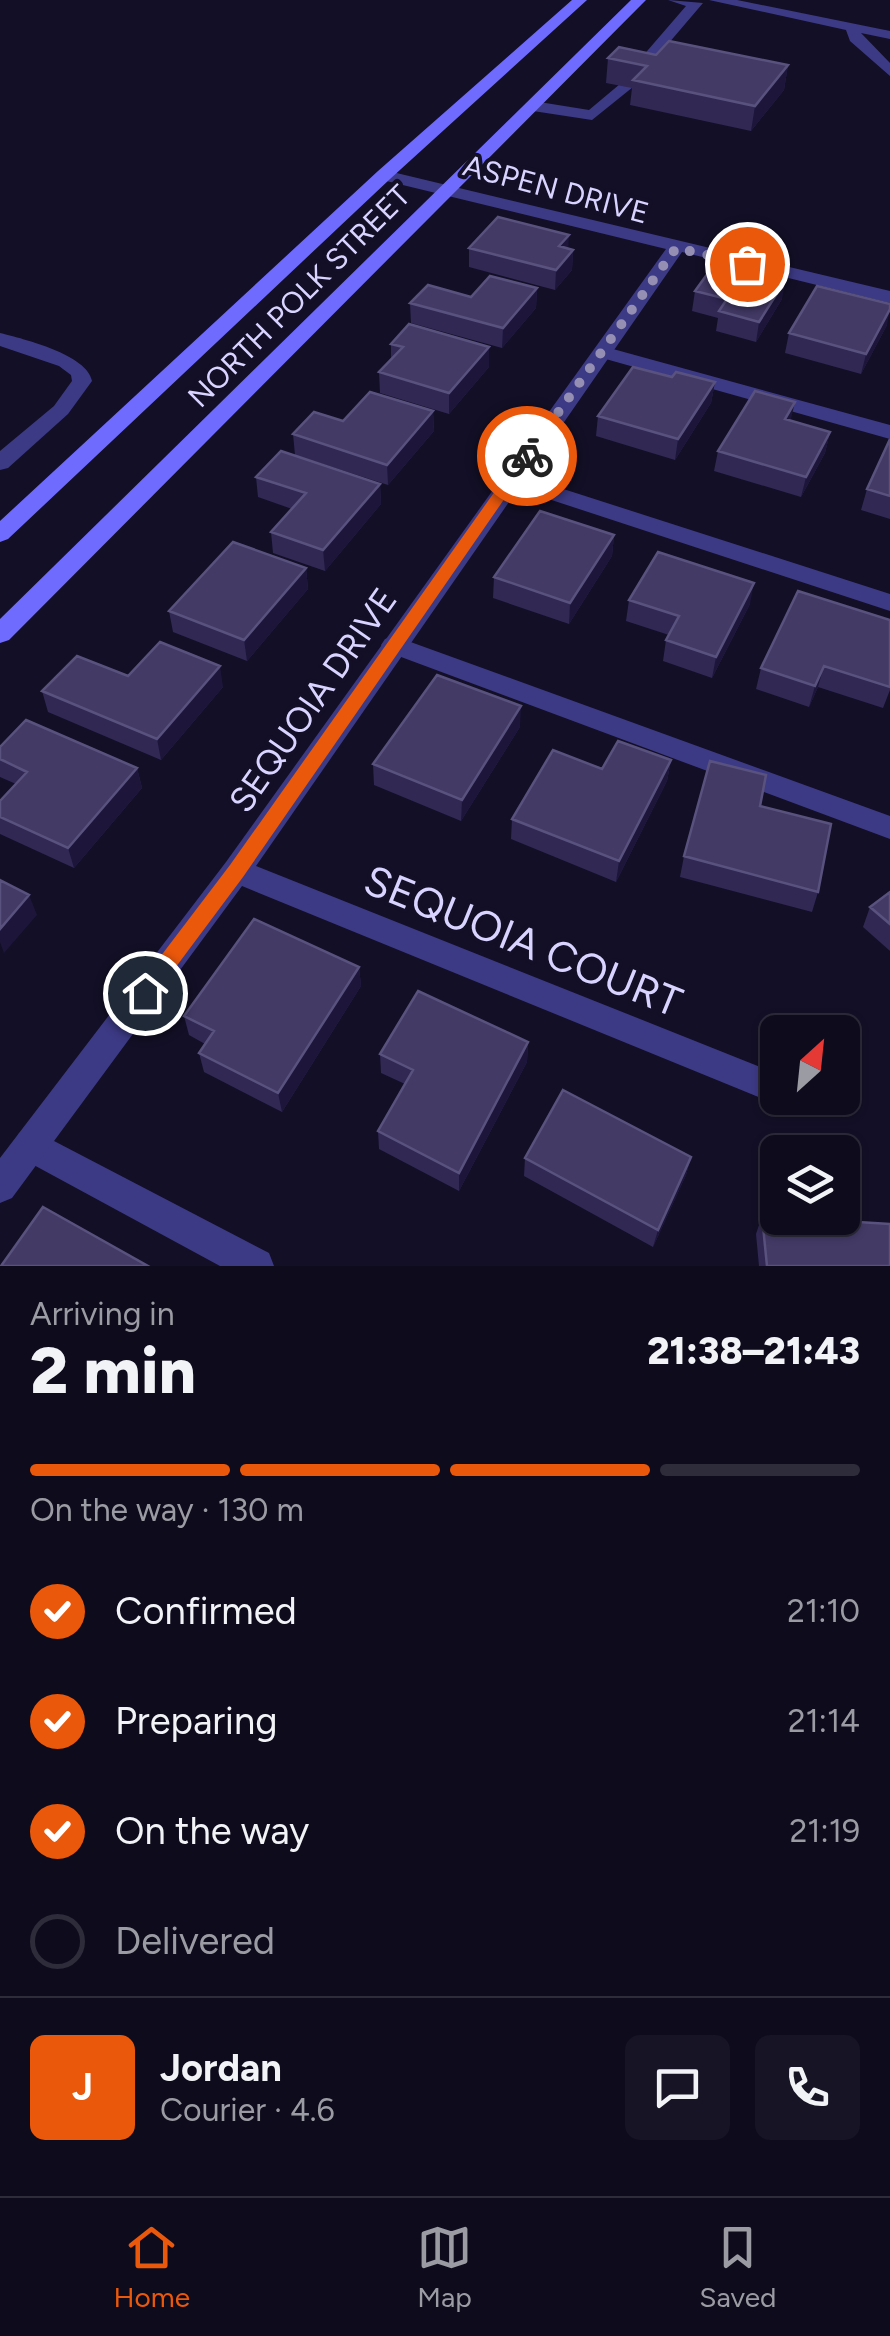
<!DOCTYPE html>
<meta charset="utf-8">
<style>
:root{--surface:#0e0b1c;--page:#171425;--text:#f1f3f6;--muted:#9b9ba3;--line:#2e2b3b;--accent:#ea580c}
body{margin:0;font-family:Figtree,sans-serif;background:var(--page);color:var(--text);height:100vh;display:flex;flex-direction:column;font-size:38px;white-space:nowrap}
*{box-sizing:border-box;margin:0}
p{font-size:32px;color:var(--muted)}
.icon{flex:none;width:55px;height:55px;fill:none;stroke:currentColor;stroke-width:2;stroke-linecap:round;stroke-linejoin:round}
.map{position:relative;height:1266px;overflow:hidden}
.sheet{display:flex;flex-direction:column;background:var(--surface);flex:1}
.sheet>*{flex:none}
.needle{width:65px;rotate:27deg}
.controls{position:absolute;left:760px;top:1015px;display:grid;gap:20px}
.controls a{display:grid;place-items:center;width:100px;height:100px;border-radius:15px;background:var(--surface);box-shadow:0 2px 8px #0004,0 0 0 2px var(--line);font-size:50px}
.pin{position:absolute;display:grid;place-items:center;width:85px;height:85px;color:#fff;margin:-42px;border:5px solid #fff;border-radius:50%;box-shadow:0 2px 10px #0007}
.courier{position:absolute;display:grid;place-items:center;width:100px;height:100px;margin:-50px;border:8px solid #ea580c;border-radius:50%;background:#fff;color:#222;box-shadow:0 2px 12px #0007}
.overview em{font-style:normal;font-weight:800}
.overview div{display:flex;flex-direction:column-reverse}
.overview{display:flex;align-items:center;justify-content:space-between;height:170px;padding:0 30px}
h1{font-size:65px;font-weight:800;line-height:75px}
.bar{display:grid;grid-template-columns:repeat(4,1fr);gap:15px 10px;align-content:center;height:120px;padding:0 30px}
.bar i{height:12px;border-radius:8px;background:var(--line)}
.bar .active{background:var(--accent)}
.bar p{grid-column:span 4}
.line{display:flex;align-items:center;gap:25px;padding:0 30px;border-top:2px solid var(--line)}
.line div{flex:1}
.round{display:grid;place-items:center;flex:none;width:105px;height:105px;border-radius:15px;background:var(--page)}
ol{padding:0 30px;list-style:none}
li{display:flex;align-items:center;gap:30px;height:110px}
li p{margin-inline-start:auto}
li .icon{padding:10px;border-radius:50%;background:var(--accent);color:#fff;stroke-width:4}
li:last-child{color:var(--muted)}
li i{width:55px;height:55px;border:5px solid var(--line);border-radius:50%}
.menu{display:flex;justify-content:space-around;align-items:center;height:140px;border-top:2px solid var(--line);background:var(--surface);font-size:28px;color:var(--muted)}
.menu a{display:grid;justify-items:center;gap:5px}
.menu .active{color:var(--accent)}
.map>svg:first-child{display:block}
</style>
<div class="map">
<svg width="890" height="1266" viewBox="0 0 890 1266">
<rect width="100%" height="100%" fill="#130f26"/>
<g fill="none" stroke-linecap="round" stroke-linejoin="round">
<path fill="#3d3a85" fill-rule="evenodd" d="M668,0l35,3 -64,75h-10v-6l57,-66z
M709,0h28l153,31v8l-29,-6 29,30v13l-40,-35 -4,-11z
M620,84l13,3 -41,33 -59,-9 -8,-5 8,-5 56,9z
M0,333c24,6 88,22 92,48l-24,33 -60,54 -8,2v-19l54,-45 18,-25 -1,-6 -12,-9 -59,-20z
M602,346l288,79v14l-295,-83v-8z
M394,636l496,180v23l-505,-188 -4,-6 4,-6z
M31,1129l238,124 5,13h-54l-201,-109 -5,-12 5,-12z"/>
<path fill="#3d3a85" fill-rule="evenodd" d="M384,170l506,121v12l-208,-51 -156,225 364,117v17l-372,-122 -262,377 522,208v24h13l-13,7 -536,-219 -230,312 -12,5v-45l226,-296 440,-613 -288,-70 -2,-4z"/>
<path fill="#6f6bff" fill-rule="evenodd" d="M572,0h15l-197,179 -382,360 -8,3v-21l378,-350z
M631,0h15l-637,640 -9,3v-24z"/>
</g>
<path fill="#312854" d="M656,55l132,10 -4,25 -33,41 -121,-26 2,-17 -26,-5 2,-25z
M469,248l104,2 -1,20 -17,20 -86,-23z
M537,288l-1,20 -34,40 -91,-25 -1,-20z
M695,291l87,8 -26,43 -40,-11 2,-13 -26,-7z
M887,325l-26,49 -76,-21 4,-20z
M391,344l98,23 -40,47 -69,-21 -1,-21 12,-12z
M672,377l43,5 -4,21 -36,57 -79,-24 2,-20z
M433,411l1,20 -46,54 -93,-30 -2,-21z
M791,421l39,11 -5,21 -24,44 -87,-26 4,-20z
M890,439v80l-29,-9 6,-21z
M256,477l124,7 1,20 -56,67 -52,-18 -2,-21 21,-23 -34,-12z
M614,535l-2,21 -43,68 -76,-26 1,-21z
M306,568l2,21 -61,72 -74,-29 -4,-21z
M629,600l121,4 -38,74 -49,-17 3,-21 3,-5 -43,-14z
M890,620v70l-7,18 -65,-21 -9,20 -53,-18 5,-21z
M128,676l95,11 -62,73 -113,-48 -6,-21z
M520,727l-59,94 -87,-36 -1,-21z
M0,747l137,21 5,20 -68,80 -74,-34v-33l16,-17 -16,-7z
M671,760l-4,21 -51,101 -105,-43 1,-20 90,-50z
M760,806l58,86 -6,20 -132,-35 4,-21z
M890,892v59l-27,-24 7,-20z
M359,967l2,19 -79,126 -78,-40 -5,-19 6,-9 -16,-9 -5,-19z
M528,1042l-1,20 -68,129 -80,-42 -1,-18 27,-47 -24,-11 -1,-19z
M691,1157l-5,18 -33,72 -129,-71 1,-18z
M762,1216l128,50h-131l-3,-32z"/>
<path fill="#1d163a" d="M788,65l-4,25 -33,41 4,-25z
M569,235l-1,19 -9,-8z
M573,250l-1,20 -17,20 1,-20z
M786,279l-4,20 -26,43 3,-20z
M537,288l-1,20 -34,40 1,-20z
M890,309l-3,16 -26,49 5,-20z
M489,347v20l-40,47v-21z
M715,382l-4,21 -36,57 3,-21z
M795,402l-5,21 -5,-4z
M433,411l1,20 -46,54 -1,-20z
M830,432l-5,21 -24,44 5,-20z
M380,484l1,20 -56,67 -2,-21z
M614,535l-2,21 -43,68 1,-21z
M306,568l2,21 -61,72 -3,-21z
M754,583l-4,21 -38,74 4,-21z
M220,666l3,21 -62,73 -4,-21z
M824,666l-6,21 -9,20 6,-21z
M521,706l-1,21 -59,94 1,-21z
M671,760l-4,21 -51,101 3,-21z
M137,768l5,20 -68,80 -6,-20z
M29,895l8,20 -33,38 -4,-11v-13z
M359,967l2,19 -79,126 -4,-19z
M528,1042l-1,20 -68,129v-18z
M691,1157l-5,18 -33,72 5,-17z"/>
<path fill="#433a66" stroke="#5a527e" stroke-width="2.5" d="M669,41l119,24 -33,41 -122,-26 14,-14 -39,-8 11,-11 37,8z
M498,217l71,18 -10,11 14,4 -17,20 -87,-22z
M716,262l70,17 -27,43 -40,-11 8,-12 -32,-8z
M490,276l47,12 -34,40 -93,-25 18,-18 43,12z
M817,286l73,18v5l-24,45 -77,-21z
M409,324l80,23 -40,46 -70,-21 24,-25 -12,-3z
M633,367l39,10 4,-5 39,10 -37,57 -80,-23z
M755,391l40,11 -10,17 45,13 -24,45 -88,-26z
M370,392l63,19 -46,54 -94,-31 21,-22 29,9z
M890,439v57l-23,-7z
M281,451l99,33 -57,66 -52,-18 35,-39 -50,-16z
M540,511l74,24 -44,68 -76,-26z
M233,542l73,26 -62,72 -75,-29z
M658,552l96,31 -38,74 -50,-17 13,-24 -50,-16z
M798,591l92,29v67l-66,-21 -9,20 -54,-18z
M160,642l60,24 -63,73 -115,-48 35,-35 51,20z
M437,675l84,31 -59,94 -89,-36z
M26,720l111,48 -69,80 -68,-31v-16l27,-29 -27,-13v-12z
M618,741l53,19 -52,101 -107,-42 41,-69 49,19z
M710,761l56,14 -6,31 71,18 -13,68 -134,-36z
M0,880l29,15 -29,34z
M890,892v32l-20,-17z
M254,919l105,48 -81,126 -79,-40 15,-22 -30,-15z
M418,991l110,51 -69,131 -81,-42 35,-61 -33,-16z
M563,1090l128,67 -33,73 -133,-72z
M43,1207l105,59h-147z
M762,1216l128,8v42h-123z"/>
<path fill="#ea580c" d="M522,453l12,3 -291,421 -91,122h-14v-13l92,-121z"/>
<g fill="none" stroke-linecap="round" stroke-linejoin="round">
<path stroke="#948fb3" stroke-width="10" stroke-dasharray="0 18" d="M527,456l149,-208 71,16"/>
</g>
<g text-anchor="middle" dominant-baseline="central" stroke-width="8" stroke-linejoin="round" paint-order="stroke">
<g font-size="30" fill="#d9d4ff" stroke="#130f26">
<text transform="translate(556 189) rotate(15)">ASPEN DRIVE</text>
<text transform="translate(299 296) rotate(-45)">NORTH POLK STREET</text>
</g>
<g font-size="35" fill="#d9d4ff" stroke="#130f26">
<text transform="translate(313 700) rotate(-55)">SEQUOIA DRIVE</text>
</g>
<g font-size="42" fill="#d9d4ff" stroke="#130f26">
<text transform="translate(523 941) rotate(22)">SEQUOIA COURT</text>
</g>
</g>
</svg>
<div class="controls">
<a><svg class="needle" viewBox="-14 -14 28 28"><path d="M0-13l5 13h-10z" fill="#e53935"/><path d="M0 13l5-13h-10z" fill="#9b9ba3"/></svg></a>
<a><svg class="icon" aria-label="layers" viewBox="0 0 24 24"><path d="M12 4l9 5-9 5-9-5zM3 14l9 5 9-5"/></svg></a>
</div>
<div class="pin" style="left:747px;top:264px;background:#ea580c"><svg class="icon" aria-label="bag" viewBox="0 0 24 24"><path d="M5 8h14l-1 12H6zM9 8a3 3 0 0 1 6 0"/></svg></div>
<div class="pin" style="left:145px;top:993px;background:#1f2937"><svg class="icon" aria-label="home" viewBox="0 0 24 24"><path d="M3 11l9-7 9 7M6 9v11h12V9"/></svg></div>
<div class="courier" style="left:527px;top:456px"><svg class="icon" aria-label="bike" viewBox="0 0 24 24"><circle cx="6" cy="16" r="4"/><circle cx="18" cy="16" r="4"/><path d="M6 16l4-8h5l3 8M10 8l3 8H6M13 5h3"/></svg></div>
</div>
<section class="sheet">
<div class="overview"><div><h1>2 min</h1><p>Arriving in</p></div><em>21:38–21:43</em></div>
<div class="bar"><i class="active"></i><i class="active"></i><i class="active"></i><i></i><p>On the way · 130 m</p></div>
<ol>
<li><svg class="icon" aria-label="check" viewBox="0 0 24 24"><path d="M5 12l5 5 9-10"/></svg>Confirmed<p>21:10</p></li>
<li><svg class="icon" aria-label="check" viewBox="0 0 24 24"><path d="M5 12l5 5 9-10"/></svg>Preparing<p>21:14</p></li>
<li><svg class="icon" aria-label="check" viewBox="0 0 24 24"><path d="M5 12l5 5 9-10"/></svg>On the way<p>21:19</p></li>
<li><i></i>Delivered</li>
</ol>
<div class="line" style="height:180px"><b class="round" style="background:var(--accent);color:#fff">J</b><div><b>Jordan</b><p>Courier · 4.6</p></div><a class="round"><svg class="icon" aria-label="chat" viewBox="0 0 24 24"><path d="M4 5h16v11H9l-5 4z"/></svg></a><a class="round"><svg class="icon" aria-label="phone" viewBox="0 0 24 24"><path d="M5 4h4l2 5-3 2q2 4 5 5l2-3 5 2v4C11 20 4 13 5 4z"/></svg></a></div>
</section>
<nav class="menu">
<a class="active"><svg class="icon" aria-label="home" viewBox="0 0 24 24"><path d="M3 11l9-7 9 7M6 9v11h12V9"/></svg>Home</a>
<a><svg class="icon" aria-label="map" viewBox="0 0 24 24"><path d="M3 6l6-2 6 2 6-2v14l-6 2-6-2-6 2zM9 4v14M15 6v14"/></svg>Map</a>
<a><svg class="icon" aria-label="saved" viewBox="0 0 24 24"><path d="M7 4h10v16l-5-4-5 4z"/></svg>Saved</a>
</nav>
